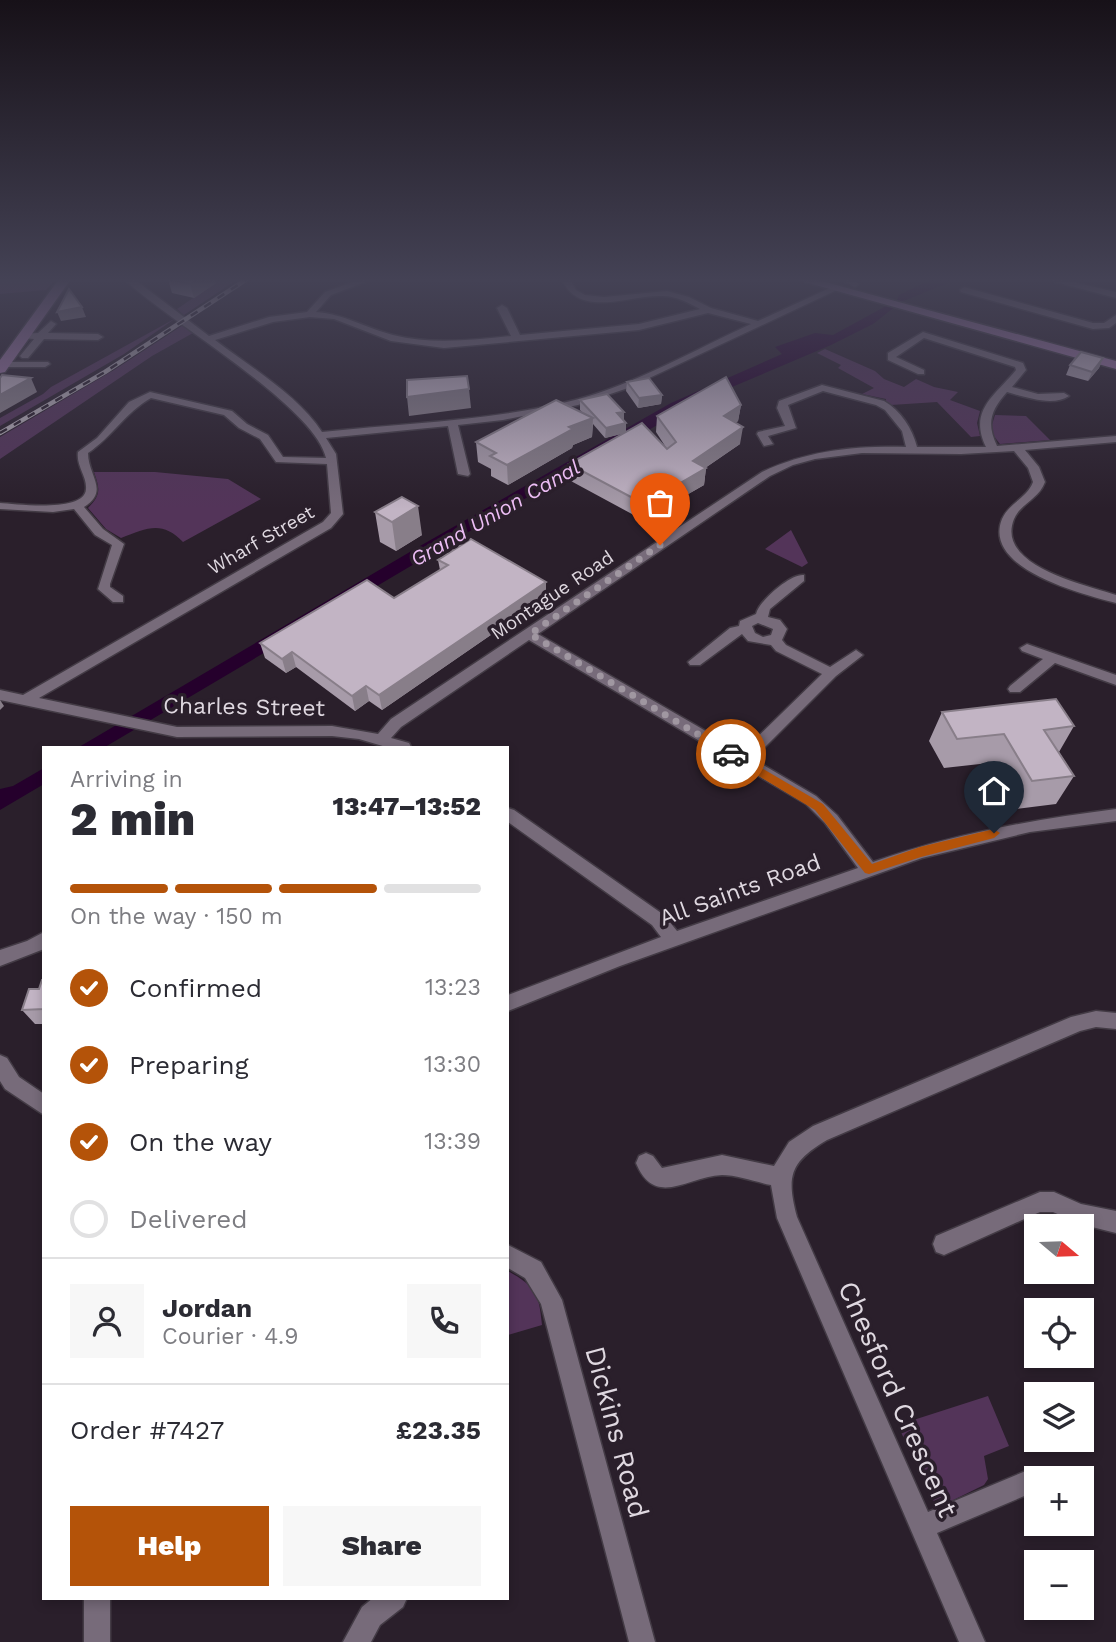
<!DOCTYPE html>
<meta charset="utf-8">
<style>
:root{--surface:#fff;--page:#f7f7f7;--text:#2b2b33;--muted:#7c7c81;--line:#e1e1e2;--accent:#b45309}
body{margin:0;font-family:"Work Sans",sans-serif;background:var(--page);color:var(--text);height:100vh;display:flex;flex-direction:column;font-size:26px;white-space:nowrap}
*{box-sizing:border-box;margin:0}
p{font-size:23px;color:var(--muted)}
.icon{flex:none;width:38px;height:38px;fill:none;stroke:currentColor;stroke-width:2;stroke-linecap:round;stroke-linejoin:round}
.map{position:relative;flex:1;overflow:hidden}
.drawer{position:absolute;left:42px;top:746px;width:467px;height:854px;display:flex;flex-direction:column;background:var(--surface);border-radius:0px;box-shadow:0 4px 10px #0003}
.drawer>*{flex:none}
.needle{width:46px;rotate:109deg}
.fabs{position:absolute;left:1024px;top:1214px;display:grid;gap:14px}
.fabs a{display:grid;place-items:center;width:70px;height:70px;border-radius:0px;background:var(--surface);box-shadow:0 4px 10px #0003;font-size:35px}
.pin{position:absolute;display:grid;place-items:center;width:60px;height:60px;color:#fff;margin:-72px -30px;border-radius:50% 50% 50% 0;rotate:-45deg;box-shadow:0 0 7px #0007}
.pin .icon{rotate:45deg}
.courier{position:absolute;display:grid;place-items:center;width:70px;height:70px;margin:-35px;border:5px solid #b45309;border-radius:50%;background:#fff;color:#222;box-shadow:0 2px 9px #0007}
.head em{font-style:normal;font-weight:800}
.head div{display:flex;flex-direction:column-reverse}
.head{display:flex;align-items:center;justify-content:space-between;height:119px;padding:0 28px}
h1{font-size:46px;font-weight:800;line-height:52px}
.bar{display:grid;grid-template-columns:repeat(4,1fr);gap:10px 7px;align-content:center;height:84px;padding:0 28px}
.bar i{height:9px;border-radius:5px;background:var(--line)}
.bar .active{background:var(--accent)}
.bar p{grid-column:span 4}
.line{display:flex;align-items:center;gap:18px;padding:0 28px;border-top:2px solid var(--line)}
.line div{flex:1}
.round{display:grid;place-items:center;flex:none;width:74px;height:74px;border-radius:0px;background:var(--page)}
ol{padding:0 28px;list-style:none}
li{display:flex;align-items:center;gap:21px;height:77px}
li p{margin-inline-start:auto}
li .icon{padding:7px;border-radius:50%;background:var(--accent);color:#fff;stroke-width:4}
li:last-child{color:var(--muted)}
li i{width:38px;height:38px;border:4px solid var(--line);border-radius:50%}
.button{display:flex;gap:14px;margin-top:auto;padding:14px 28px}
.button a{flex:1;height:80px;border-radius:0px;background:var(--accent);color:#fff;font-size:28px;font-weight:800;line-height:80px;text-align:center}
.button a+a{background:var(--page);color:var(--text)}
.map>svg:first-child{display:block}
</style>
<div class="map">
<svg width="1116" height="1642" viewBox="0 0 1116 1642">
<rect width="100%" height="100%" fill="#2a1f2b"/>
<path fill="#533459" d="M0,279h56l-10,11 -46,4z
M221,279h17l-54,36 -7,-6z
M176,318l-52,36 -124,72v-8l43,-24 8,-7z
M183,325l10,8 -41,23 -152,103v-22l114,-67z
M825,349l50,22 9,8 20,8 12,-8 18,8 24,5 -8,8 30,11 -3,12 3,13 -9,1 -34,-35 -46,3 -5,-2v-4l-24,-5 12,-6 -36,-20 3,-3 -24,-12z
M995,415l31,1 24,24 -50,4 -10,-13z
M94,472h61l73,7 33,20 -78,43c-21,-22 -36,-14 -62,-4l-15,-9 -18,-21c13,-13 12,-19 6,-36z
M791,530l17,33 -6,4 -37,-18z
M508,1271c28,16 31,22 34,54l-34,10z
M988,1396l21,50 -25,10 4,23 -4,6 -47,23 -38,-80 2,-4z"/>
<path fill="#25002c" d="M932,279h26l-57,23 -28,22 -42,21 -125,53 -187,104 -414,245h-26l341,-201 251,-143 111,-49 -7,-7 40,-14 18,2 64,-35 2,-5z
M44,768v16l-44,26v-21l13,-3z"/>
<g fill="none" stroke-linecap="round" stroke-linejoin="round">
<g stroke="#433b45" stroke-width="3">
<path id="street" d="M124,279h10l75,57 60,-19 38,-5 18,-20 36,-13h12l-42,16 -15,17c28,2 50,16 77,23 39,10 79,5 118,1l-14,-28 5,-3 5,3 13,27 119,-11 61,-15c-11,-6 -24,-13 -37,-13 -33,-2 -84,24 -101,-17h8l6,11 9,5 19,2 63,-6 22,6 22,11 47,13 74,-34 7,2 -211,99 -50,17 -75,15 -45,5 12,49 -2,2 -10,-2 -10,-48 -122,12 10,16 7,60 -12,14 -292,170 138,29 155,-1 46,8 13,-15 371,-247c47,-22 93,-26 144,-25l-4,-16 -17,-21 -9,-5 -53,-14 -35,14 8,23 -28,8 5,8 -9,2 -7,-12 1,-2 27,-6 -8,-18 2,-7 43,-16 62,16c17,10 28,27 33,46h69c-18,-37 9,-51 30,-77l-1,-3 -91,-29 -28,19 28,13v4h-6l-30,-14v-7l35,-21 100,31 3,7 -14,17 26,7 26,-1 5,3c-16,11 -44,1 -62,-4 -16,18 -21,31 -10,54l119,-10v6l-91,8 14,17 6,15c-6,17 -25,22 -31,37 -19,47 72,66 102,76v8c-34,-9 -134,-34 -114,-84 7,-16 25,-21 31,-37l-5,-14 -14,-17 -53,3 -99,-1 -47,6 -22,6 -23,11 -232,158 204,118 80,-78 -46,-23 -5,-6 -23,-4 -6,-7 -42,31h-10l-2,-3 42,-34 9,-2 1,-5 16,-7c3,-13 35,-41 48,-39v6l-34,28 -2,8 12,3 7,9 -5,11 4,5 44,22 26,-17 7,5 -27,21 -83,83 63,37 21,19 36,47c80,-28 158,-42 243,-53v12l-86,11 -108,26 -302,108 -112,45v-16l153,-58 -9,-12 -144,-103v-14l6,2 150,105 13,16 181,-63 -33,-45 -19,-19 -277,-164 -128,87 -10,11 18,5 2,4h-25l-27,-8 -27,-3 -155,1 -177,-37v-10l23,5 300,-173 8,-9 -4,-49 -51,-2 -16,-23 -21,-11 -15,-13 -73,-17c-25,14 -39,39 -63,55 0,23 22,38 -4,54l19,22 21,15 -14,40v3l13,9v6h-10l-15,-13 14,-44 -17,-10 -21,-26 -21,3 -53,-3v-6c16,1 85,10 86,-14 1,-13 -10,-23 -8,-37l19,-14 32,-36 21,-10 82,19 15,13 21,11 15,22 43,1c-12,-53 -159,-137 -202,-179zM708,313l43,11c-57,26 -115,60 -176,76 -82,21 -169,23 -253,32 -23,-36 -73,-66 -107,-92l58,-18 37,-5 24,2 57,22 53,7 195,-18zM758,623l15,6 -2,6 -8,2 -8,-4 -3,-7z
M840,279h11l8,5 -4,3z
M1044,279h16l56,13v6z
M964,287l129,36h11l12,-8v8l-7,5 -16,1 -132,-37 -1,-2z
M51,321l5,3 -8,9 50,1 5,3 -5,3 -54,-1 -16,19h-6l-2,-2 14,-17 -11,-1v-4l15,-1z
M48,362l2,2 -5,3h-45v-4l3,-1z
M1027,644l89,31v10l-61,-22 -35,29h-10l-2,-3 2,-3 33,-27 -21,-8 -2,-3z
M44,932v17l-44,17v-16l27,-9z
M1096,1011l20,2v16l-20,-2 -16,4 -253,109c-37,22 -41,36 -30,77l131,295 105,-44 9,3 3,8h-9v12l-99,42 48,109h-26l-182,-424 -6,-33c-15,-3 -34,-10 -49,-10 -34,1 -67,34 -86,-12l3,-7 7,-3 7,3 9,12 60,-13 52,11 15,-24 24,-16 258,-109z
M0,1055l7,3 12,19 25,17v21l-39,-26 -5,-8z
M1040,1192h14l27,12 35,7v22l-36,-9 -27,-12h-13l-96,43 -8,-3 -3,-8 3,-8z
M508,1245l33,17 21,38 93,342h-26l-88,-338 -16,-26 -17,-10z
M84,1598h26v44h-26z
M373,1598h34l-4,9 -23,18 -9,17h-28l19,-35z"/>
</g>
<g stroke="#433b45" stroke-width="3">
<path id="primary" d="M59,279h12l-66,93 -5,1v-13z
M794,279h20l302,82v8z"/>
</g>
<use href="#street" fill="#776b7a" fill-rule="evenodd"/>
<use href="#primary" fill="#9d75a5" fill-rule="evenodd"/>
<g stroke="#b6aeb7" stroke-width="4.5">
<path id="rail" d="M0,433l105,-61 142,-93"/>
</g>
<use href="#rail" stroke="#2a1f2b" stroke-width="2.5" stroke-dasharray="8" stroke-linecap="butt"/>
</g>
<path fill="#a79ba9" d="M168,279h47l1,4 -22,15 -22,-5z
M1103,358l-4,10 -11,13 -22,-6 4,-10z
M627,382l35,13 -1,9 -23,4 -12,-17z
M580,400l44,21 2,2v10l41,16 -11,-17 1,-16 84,-11 -3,16 -3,2 5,21 -35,24h1l-2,17 -61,35 -74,-40v-16l55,-31 -19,5 -12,-14 -1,13 -19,8 -1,3 -64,37 -17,-9v-7l-13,-7 -2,-20 107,-29 -3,-3z
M375,512l47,23 -26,16 -16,-9z
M438,560l108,22v15l-164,113 -13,-9 -14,10 -59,-44 -10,6 -21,-15 -5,-15 134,-45 46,-28z
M942,712l132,14 -15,26 15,24 -18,28 -40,5 -27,-46 -45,5 -15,-27z
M44,980v44h-9l-13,-14 17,-21z"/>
<path fill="#887e89" d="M198,279h17l1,4 -22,15 -4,-14z
M82,307l4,10 -25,4 -4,-9z
M1103,358l-4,10 -11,13 4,-9z
M31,378l6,14 -37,21v-18z
M469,389l2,19 -62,8 -2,-19z
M662,395l-1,9 -23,4 1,-10z
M741,405l-3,16 -17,12 3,-17z
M624,412v9l-7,-8z
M593,418l-1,19 -19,8 -1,3 -64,37 -1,-20 62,-38z
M626,423v10l-21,5 1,-10z
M743,427l-3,17 -45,31 11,-7 -2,17 -61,35 1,-16 49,-43z
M418,506l4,29 -26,16 -4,-29z
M546,582v15l-164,113 -3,-15z
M292,652l4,15 -10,6 -4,-14z
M366,686l3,15 -14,10 -3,-15z
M0,700l4,6 -4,4z"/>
<path fill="#c2b4c4" stroke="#887e89" stroke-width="2" d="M168,279h30l-8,5z
M69,289l13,18 -25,5z
M1081,352l22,6 -11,14 -22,-7z
M2,375l29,3 -31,17v-17z
M467,376l2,13 -62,8v-17z
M726,377l15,28 -17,11 19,11 -50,34 13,7 -62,36 -75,-40 73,-41 25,26 9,-7 -19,-26z
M649,378l13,17 -23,3 -12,-16z
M607,394l17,18 -7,1 9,10 -20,5 -26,-28z
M556,400l37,18 -24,9 4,2 -66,36 -17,-9 6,-3 -20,-11z
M402,497l16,9 -26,16 -17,-10z
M471,539l75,43 -167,113 -13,-9 -14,10 -60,-44 -10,7 -22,-16 107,-63 27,18 54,-33 -10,-5z
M1056,699l18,27 -30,4 30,46 -42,5 -28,-47 -47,5 -15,-27z
M42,980h2v29l-22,1 7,-21h10z"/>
<linearGradient id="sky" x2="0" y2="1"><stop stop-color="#171118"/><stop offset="0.55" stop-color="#444255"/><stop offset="1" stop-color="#444255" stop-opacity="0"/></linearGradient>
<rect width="1116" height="509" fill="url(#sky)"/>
<path fill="#b45309" d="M731,750l92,54 49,60 48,-17 74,-18 6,4 -6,5 -73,19 -52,17 -4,-1 -50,-63 -88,-53 -2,-3z"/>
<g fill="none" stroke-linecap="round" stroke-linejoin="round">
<path stroke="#a097a1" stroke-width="7" stroke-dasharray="0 12.6" d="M660,545l-130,89 201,120"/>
</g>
<g text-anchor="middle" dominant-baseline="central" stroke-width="7" stroke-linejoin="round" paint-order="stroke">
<g font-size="19" fill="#dfd8e0" stroke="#2a1f2b">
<text transform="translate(261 540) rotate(-30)">Wharf Street</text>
<text transform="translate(552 595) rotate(-34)">Montague Road</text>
</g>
<g font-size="21" font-style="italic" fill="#ecbdf4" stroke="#2a1f2b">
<text transform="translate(495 513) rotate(-30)">Grand Union Canal</text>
</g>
<g font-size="23" fill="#dfd8e0" stroke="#2a1f2b">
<text transform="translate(244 707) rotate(1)">Charles Street</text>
<text transform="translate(740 890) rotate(-20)">All Saints Road</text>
</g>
<g font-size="28" fill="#dfd8e0" stroke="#2a1f2b">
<text transform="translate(898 1399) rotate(66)">Chesford Crescent</text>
<text transform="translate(617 1432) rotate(75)">Dickins Road</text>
</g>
</g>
</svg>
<div class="fabs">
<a><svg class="needle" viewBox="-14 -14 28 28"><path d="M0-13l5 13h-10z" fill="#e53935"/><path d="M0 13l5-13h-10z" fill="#7c7c81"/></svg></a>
<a><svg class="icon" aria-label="locate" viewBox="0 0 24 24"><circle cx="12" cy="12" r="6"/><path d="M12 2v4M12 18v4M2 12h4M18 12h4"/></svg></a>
<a><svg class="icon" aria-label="layers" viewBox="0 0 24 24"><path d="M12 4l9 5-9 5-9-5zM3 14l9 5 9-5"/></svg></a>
<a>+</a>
<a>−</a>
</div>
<div class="pin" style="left:660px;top:545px;background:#ea580c"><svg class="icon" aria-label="bag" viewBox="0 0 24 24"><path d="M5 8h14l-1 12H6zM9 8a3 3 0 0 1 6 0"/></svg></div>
<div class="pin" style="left:994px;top:833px;background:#1f2937"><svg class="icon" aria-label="home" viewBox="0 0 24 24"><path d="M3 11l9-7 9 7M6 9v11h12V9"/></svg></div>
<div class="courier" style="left:731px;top:754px"><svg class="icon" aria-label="car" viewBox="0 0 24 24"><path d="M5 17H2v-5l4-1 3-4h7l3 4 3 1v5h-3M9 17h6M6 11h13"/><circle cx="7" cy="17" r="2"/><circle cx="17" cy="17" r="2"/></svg></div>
<section class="drawer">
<div class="head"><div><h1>2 min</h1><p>Arriving in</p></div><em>13:47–13:52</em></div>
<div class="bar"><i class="active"></i><i class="active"></i><i class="active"></i><i></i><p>On the way · 150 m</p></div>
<ol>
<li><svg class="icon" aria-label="check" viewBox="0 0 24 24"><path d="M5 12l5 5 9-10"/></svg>Confirmed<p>13:23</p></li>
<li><svg class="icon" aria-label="check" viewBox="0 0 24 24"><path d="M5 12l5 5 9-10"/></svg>Preparing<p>13:30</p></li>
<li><svg class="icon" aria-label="check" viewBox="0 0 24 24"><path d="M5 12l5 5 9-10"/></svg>On the way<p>13:39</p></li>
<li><i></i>Delivered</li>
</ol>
<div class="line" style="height:126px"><a class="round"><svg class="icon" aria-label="person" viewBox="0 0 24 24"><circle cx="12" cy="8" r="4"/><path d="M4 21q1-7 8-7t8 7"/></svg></a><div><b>Jordan</b><p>Courier · 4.9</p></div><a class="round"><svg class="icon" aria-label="phone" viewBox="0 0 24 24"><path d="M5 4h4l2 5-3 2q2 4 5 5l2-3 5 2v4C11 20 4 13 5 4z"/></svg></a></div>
<div class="line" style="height:91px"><div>Order #7427</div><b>£23.35</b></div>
<div class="button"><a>Help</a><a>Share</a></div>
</section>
</div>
